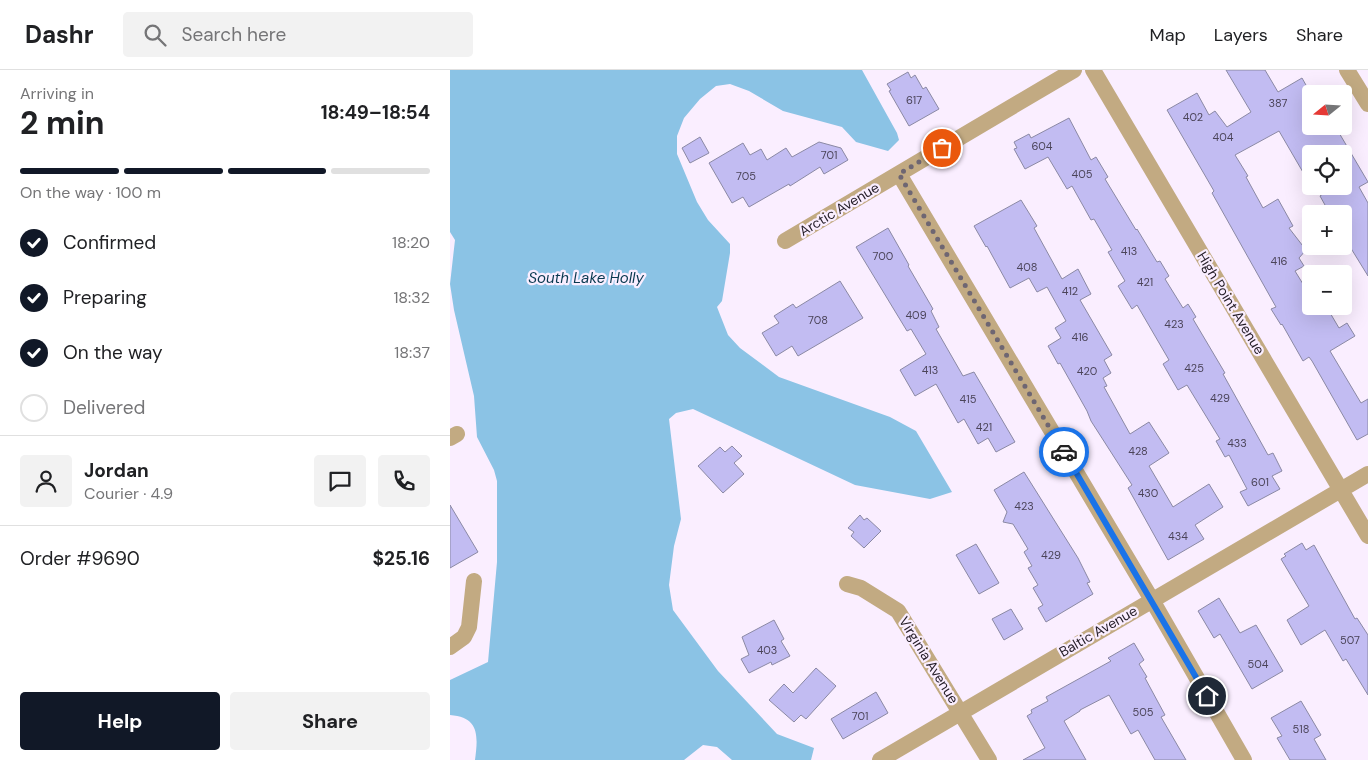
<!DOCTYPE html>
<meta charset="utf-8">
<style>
:root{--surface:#fff;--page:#f2f2f2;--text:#202124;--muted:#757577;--line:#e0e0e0;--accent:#111827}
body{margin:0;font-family:"DM Sans",sans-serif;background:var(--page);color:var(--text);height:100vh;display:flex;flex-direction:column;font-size:19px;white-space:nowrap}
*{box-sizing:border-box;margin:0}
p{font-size:16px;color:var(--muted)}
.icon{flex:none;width:28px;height:28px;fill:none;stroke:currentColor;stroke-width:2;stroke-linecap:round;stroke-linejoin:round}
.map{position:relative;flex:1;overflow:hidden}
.drawer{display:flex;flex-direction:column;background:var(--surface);width:450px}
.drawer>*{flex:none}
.needle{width:32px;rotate:252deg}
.buttons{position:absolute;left:852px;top:15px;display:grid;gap:10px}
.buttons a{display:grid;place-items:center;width:50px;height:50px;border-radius:5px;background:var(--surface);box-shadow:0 5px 20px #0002;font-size:25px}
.pin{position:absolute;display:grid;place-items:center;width:42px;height:42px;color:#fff;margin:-21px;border:2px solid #fff;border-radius:50%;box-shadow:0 1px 5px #0007}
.courier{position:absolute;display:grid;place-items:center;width:50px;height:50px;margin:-25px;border:4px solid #1a73e8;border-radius:50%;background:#fff;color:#222;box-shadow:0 1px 6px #0007}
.head em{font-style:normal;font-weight:700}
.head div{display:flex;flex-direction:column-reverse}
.head{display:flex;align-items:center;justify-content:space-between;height:85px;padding:0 20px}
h1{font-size:32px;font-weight:700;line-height:38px}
.bar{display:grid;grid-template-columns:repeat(4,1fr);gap:8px 5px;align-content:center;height:60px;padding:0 20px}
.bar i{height:6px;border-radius:4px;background:var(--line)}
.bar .on{background:var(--accent)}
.bar p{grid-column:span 4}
.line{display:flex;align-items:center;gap:12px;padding:0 20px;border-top:1px solid var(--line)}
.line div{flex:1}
.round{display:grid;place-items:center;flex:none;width:52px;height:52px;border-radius:5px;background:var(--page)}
ol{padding:0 20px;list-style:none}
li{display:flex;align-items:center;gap:15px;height:55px}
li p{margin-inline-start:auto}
li .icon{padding:5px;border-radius:50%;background:var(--accent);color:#fff;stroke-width:4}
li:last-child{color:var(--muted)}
li i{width:28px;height:28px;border:2px solid var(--line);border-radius:50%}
.button{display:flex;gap:10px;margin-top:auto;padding:10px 20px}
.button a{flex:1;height:58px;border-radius:5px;background:var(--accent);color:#fff;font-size:20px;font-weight:700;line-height:58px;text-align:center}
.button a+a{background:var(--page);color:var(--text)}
header{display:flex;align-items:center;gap:30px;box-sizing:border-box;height:70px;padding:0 25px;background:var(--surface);border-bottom:1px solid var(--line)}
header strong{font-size:24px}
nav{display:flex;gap:28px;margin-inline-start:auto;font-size:18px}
.search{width:350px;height:45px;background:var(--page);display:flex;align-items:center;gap:12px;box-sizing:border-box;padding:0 18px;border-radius:5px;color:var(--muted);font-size:19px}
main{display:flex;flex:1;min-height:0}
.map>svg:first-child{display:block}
</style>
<header>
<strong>Dashr</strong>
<div class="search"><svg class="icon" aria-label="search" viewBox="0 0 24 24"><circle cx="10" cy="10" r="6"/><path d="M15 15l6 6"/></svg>Search here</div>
<nav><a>Map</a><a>Layers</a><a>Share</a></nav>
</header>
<main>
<section class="drawer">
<div class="head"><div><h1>2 min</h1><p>Arriving in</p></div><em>18:49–18:54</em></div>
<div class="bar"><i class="on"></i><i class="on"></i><i class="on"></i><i></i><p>On the way · 100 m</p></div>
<ol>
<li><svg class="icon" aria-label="check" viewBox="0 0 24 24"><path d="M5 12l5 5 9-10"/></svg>Confirmed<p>18:20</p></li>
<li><svg class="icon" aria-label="check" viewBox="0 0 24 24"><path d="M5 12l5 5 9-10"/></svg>Preparing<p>18:32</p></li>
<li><svg class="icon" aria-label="check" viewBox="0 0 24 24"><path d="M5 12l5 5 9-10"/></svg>On the way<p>18:37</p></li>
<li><i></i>Delivered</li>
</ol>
<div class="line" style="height:90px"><a class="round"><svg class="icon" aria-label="person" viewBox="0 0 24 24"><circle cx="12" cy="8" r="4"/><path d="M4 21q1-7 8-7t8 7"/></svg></a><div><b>Jordan</b><p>Courier · 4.9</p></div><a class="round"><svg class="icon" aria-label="chat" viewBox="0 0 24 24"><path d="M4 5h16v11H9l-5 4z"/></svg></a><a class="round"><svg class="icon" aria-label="phone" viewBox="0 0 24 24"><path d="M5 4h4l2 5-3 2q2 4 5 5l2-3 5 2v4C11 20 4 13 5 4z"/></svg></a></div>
<div class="line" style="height:65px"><div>Order #9690</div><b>$25.16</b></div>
<div class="button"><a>Help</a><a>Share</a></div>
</section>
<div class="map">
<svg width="918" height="690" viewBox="0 0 918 690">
<rect width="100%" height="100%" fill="#faeeff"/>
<path fill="#8bc3e5" d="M0,0h412l35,63 2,7 -11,11 -32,-9 -14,-15 -59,-16 -34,-20 -19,-7 -14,2 -16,13 -16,19 -7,18v18l20,48 11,18 22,24v9l-8,48 -5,6 11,28 12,13 39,29 111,40 26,14 36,61 -22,7 -75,-14 -162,-76 -17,4 -7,6 12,100 -7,27 -5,39 4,25 45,61 59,63 37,14 -3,12h-79l-15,-13 -14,-2 -19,15h-209c3,-23 5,-43 -25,-45v-35l38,-18 9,-100v-81l-3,-11 -17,-33 -3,-41 -20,-86 -4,-26 5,-44 -5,-8z"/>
<path fill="#c2bcf2" stroke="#8b89a4" d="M776,0h39l13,22 24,-14 9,16v32h24l33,56 -9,5 9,16v73l-24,-39v-23h-14l-10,-18 4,-3 -4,-7h24v-32h-33v32l-32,-55 -44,24 13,21 -2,1 17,31 15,-9 15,27 -4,2 17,22 -7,8 5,8 -9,5 16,26v9h15l13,22 8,-5 8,13 -25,15 31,52 7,-4v35l-11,6 -45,-79 -3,-4 -6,4 -21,-37 -1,1 -10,-16 5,-2 -64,-114 2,-2 -47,-81 30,-17 12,22 6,-4 12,16 24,-15z
M458,2l3,6 4,-3 8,14 3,-2 13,22 -30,17 -20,-35 2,-1 -4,-6z
M619,48l22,42 5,-3 12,20 -3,2 31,51 1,-1 20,33 3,-1 9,15 -4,3 18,29 5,-4 8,13 -3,2 32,54 -2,1 45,81 5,-2 9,18 -10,5 8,13 -32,17 -8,-14 7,-3 -18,-34 -4,2 -9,-16 4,-2 -33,-54 -9,5 -15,-26 6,-4 -32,-55 -5,4 -14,-23 7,-5 -17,-29 4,-2 -18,-31 -3,1 -19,-34 -5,3 -19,-32 -23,12 -11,-20 3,-1 -3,-6 15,-8 2,4z
M250,67l9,16 -19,10 -8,-15z
M369,72l22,6 7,12 -24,14 -4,-7 -30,19 -1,-2 -40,23 -6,-10 -11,6 -23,-40 34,-20 7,12 11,-6 6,11 19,-12 6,9z
M571,130l16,26 -3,2 28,51 16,-10 13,25 -11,6 32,55 -8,5 7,13 -8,5 4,8 -3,1 26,47 19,-12 20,31 -20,13 24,41 36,-23 14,23 -28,18 9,14 -36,21 -40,-72 4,-3 -41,-64 -4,-10 -27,-48 -2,1 -10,-18 13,-8 -6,-10 11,-7 -19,-34 -10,5 -8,-14 -19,10 -23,-42 -1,1 -12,-21z
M438,158l21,37 -1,1 25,43 -2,2 8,16 -3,2 27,47 11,-4 41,70 -19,10 -8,-14 -10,6 -14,-25 -6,4 -22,-39 -21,12 -15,-26 26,-16 -15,-25 -4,2 -51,-84z
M390,211l23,37 -65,38 -6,-10 -16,10 -14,-23 17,-10 -5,-7 19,-12 3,4z
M282,376l10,10 -8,7 10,11 -21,19 -25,-27 22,-19 5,5z
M574,402l54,86 12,24 -3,1 6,11 -47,28 -8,-14 5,-3 -10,-17 5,-3 -10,-17 4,-2 -8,-14 4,-3 -15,-25 -10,-2 4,-10 -13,-22z
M0,435l28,47 -28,16z
M410,445l4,5 3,-2 14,13 -17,17 -13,-12 3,-4 -6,-4z
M852,473l4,7 8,-5 41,74 2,-1 11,17v60l-22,-36 -3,2 -18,-31 -24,15 -14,-25 22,-14 -28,-47 5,-3 -2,-2z
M526,474l23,39 -20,11 -23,-39z
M769,528l21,35 16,-8 27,46 -31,18 -32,-55 -6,4 -16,-27z
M561,539l12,20 -19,11 -12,-21z
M324,550l10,19 -3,2 9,15 -18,9 -1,-3 -22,11 -8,-14 8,-4 -7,-18z
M684,573l10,17 -5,4 8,13 -2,1 20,37 -4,2 25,43h-31l-17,-30 -7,4 -22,-39 -29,15v1l-16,10 22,39h-63l22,-12 -18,-32 5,-3 -1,-3 17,-9 -2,-4 65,-36 -3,-3z
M366,598l20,18 -30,33 -5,-4 -7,7 -25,-22 15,-16 9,9z
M426,622l12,21 -45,26 -12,-20z
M851,631l20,34 -7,4 12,21h-36l-13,-22 5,-2 -11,-18z"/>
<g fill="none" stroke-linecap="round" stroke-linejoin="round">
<path stroke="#c2aa82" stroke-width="16" d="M643,0l275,466
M897,0l21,34
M449,104l253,426 92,160
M335,171l289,-171
M0,368l7,-4
M397,514l14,4 37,23 91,149
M0,577l14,-10 5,-10 5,-46
M430,690l488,-286"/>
</g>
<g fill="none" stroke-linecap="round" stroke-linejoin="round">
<path stroke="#6e6672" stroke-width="5" stroke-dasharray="0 9" d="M492,78l-43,26 165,278"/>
<path stroke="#1a73e8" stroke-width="6" d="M614,382l143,244"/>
</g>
<g text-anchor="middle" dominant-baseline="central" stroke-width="4.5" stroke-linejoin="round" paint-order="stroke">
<g font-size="11" fill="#4b4459">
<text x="464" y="30">617</text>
<text x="828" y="33">387</text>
<text x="743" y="47">402</text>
<text x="773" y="67">404</text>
<text x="592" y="76">604</text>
<text x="379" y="85">701</text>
<text x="632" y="104">405</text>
<text x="296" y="106">705</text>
<text x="679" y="181">413</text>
<text x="433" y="186">700</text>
<text x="829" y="191">416</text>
<text x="577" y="197">408</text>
<text x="695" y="212">421</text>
<text x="620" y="221">412</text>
<text x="466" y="245">409</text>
<text x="368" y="250">708</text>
<text x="724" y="254">423</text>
<text x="630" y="267">416</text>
<text x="744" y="298">425</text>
<text x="480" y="300">413</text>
<text x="637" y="301">420</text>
<text x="770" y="328">429</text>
<text x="518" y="329">415</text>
<text x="534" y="357">421</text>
<text x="787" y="373">433</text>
<text x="688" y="381">428</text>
<text x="810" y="412">601</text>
<text x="698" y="423">430</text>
<text x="574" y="436">423</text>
<text x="728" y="466">434</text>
<text x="601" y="485">429</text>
<text x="900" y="570">507</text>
<text x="317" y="580">403</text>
<text x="808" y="594">504</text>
<text x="693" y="642">505</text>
<text x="410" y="646">701</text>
<text x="851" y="659">518</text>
</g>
<g font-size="14" fill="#231c26" stroke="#faeeff">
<text transform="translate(389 139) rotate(-31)">Arctic Avenue</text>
<text transform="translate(781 233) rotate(59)">High Point Avenue</text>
<text transform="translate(648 561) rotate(-30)">Baltic Avenue</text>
<text transform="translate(479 590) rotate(58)">Virginia Avenue</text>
</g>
<g font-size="15" font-style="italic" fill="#08384f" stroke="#faeeff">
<text x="136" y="208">South Lake Holly</text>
</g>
</g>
</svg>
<div class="buttons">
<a><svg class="needle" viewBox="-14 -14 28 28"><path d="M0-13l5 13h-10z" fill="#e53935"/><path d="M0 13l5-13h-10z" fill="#757577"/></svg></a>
<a><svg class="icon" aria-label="locate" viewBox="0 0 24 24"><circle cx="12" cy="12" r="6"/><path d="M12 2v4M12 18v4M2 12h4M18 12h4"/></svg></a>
<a>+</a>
<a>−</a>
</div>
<div class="pin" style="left:492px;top:78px;background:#ea580c"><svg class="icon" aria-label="bag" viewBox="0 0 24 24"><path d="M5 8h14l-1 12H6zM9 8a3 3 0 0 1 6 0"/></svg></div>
<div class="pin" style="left:757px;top:626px;background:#1f2937"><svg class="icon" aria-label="home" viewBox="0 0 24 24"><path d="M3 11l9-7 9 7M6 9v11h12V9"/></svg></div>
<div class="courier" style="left:614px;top:382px"><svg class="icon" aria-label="car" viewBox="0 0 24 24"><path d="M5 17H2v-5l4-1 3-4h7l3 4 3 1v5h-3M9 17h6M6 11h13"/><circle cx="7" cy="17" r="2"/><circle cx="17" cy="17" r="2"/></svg></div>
</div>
</main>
